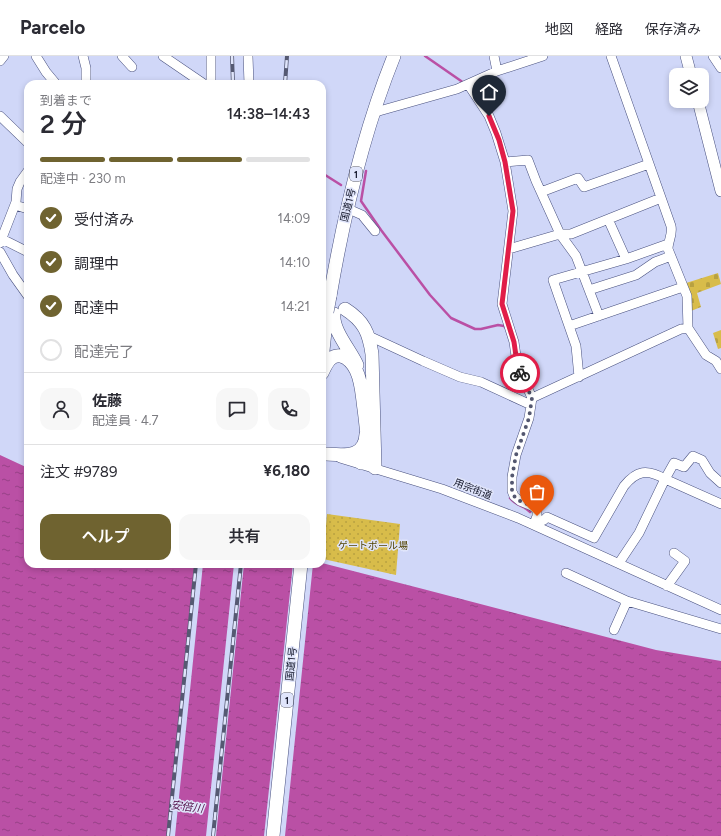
<!DOCTYPE html>
<html lang="ja">
<meta charset="utf-8">
<style>
:root{--surface:#fff;--page:#f7f7f7;--text:#2b2b33;--muted:#7c7c81;--line:#e1e1e2;--accent:#6f6330}
body{margin:0;font-family:Figtree,"Noto Sans JP",sans-serif;background:var(--page);color:var(--text);height:100vh;display:flex;flex-direction:column;font-size:15px;white-space:nowrap}
*{box-sizing:border-box;margin:0}
p{font-size:13px;color:var(--muted)}
.icon{flex:none;width:22px;height:22px;fill:none;stroke:currentColor;stroke-width:2;stroke-linecap:round;stroke-linejoin:round}
.map{position:relative;flex:1;overflow:hidden}
.sheet{position:absolute;left:24px;top:24px;width:302px;height:488px;display:flex;flex-direction:column;background:var(--surface);border-radius:12px;box-shadow:0 2px 6px #0003}
.sheet>*{flex:none}
.controls{position:absolute;left:669px;top:12px;display:grid;gap:8px}
.controls a{display:grid;place-items:center;width:40px;height:40px;border-radius:8px;background:var(--surface);box-shadow:0 2px 6px #0003;font-size:20px}
.pin{position:absolute;display:grid;place-items:center;width:34px;height:34px;color:#fff;margin:-41px -17px;border-radius:50% 50% 50% 0;rotate:-45deg;box-shadow:0 0 4px #0007}
.pin .icon{rotate:45deg}
.courier{position:absolute;display:grid;place-items:center;width:40px;height:40px;margin:-20px;border:3px solid #e11d48;border-radius:50%;background:#fff;color:#222;box-shadow:0 1px 5px #0007}
.overview em{font-style:normal;font-weight:600}
.overview div{display:flex;flex-direction:column-reverse}
.overview{display:flex;align-items:center;justify-content:space-between;height:68px;padding:0 16px}
h1{font-size:26px;font-weight:600;line-height:30px}
.bar{display:grid;grid-template-columns:repeat(4,1fr);gap:6px 4px;align-content:center;height:48px;padding:0 16px}
.bar i{height:5px;border-radius:3px;background:var(--line)}
.bar .active{background:var(--accent)}
.bar p{grid-column:span 4}
.line{display:flex;align-items:center;gap:10px;padding:0 16px;border-top:1px solid var(--line)}
.line div{flex:1}
.round{display:grid;place-items:center;flex:none;width:42px;height:42px;border-radius:12px;background:var(--page)}
ol{padding:0 16px;list-style:none}
li{display:flex;align-items:center;gap:12px;height:44px}
li p{margin-inline-start:auto}
li .icon{padding:4px;border-radius:50%;background:var(--accent);color:#fff;stroke-width:4}
li:last-child{color:var(--muted)}
li i{width:22px;height:22px;border:2px solid var(--line);border-radius:50%}
.cta{display:flex;gap:8px;margin-top:auto;padding:8px 16px}
.cta a{flex:1;height:46px;border-radius:12px;background:var(--accent);color:#fff;font-size:16px;font-weight:600;line-height:46px;text-align:center}
.cta a+a{background:var(--page);color:var(--text)}
header{display:flex;align-items:center;gap:24px;box-sizing:border-box;height:56px;padding:0 20px;background:var(--surface);border-bottom:1px solid var(--line)}
header strong{font-size:19px}
nav{display:flex;gap:22px;margin-inline-start:auto;font-size:14px}
.map>svg:first-child{display:block}
</style>
<header>
<strong>Parcelo</strong>
<nav><a>地図</a><a>経路</a><a>保存済み</a></nav>
</header>
<div class="map">
<svg width="721" height="780" viewBox="0 0 721 780">
<defs>
<pattern id="cemetery-stones" width="16" height="16" patternUnits="userSpaceOnUse"><rect width="16" height="16" fill="#d8bc4a"/><path d="M2 7V4a2 2 0 0 1 4 0v3zM10 15v-3a2 2 0 0 1 4 0v3z" fill="#b8a141"/></pattern>
<pattern id="park-dots" width="8" height="8" patternUnits="userSpaceOnUse"><rect width="8" height="8" fill="#d8bc4a"/><path d="M2 2h.1M6 6h.1" fill="none" stroke="#b8a141" stroke-width="1.8" stroke-linecap="round"/></pattern>
<pattern id="water-ripples" width="26" height="14" patternUnits="userSpaceOnUse"><rect width="26" height="14" fill="#ba50a5"/><path d="M2 4q2-2 4 0t4 0M15 11q2-2 4 0t4 0" fill="none" stroke="#964186"/></pattern>
</defs>
<rect width="100%" height="100%" fill="#d0d7f8"/>
<path fill="url(#cemetery-stones)" d="M718,217l3,11 -24,9 4,14 -10,4 -5,-28z
M721,274v18l-3,1 -5,-16z"/>
<path fill="url(#park-dots)" d="M327,458l73,10 -4,51 -73,-16z"/>
<path fill="url(#water-ripples)" d="M0,399l28,13v96l294,-1 101,26 233,61 65,11v175h-721z"/>
<path fill="#d0d7f8" d="M195,508h8l-28,272h-8z
M234,508h10l-28,272h-10z
M293,508h20l-28,272h-21z"/>
<g fill="none" stroke-linecap="round" stroke-linejoin="round">
<path stroke="#ba50a5" stroke-width="2.5" d="M425,0l39,27
M366,115l-5,30 20,29 49,65 21,23 24,11h6l17,-4 6,1 2,2
M322,117l19,12
M510,442c7,9 14,7 20,14"/>
<g stroke="#49517f" stroke-width="10">
<path id="minor" d="M36,0l10,16 10,12
M83,0l3,12v16
M122,0l10,11
M163,0l41,28
M211,0v28
M248,0l1,28
M494,0l3,15
M611,0l60,170c2,8 -3,15 -3,23l19,47 1,32 18,27 10,6 5,8
M713,0l8,12
M0,5l4,-5
M468,28l29,-13 46,-15
M372,57l85,-24 11,-5 21,32 7,17 9,29 8,49 -11,93 12,38 2,14 4,15 12,27 -3,20 -13,37 -4,22v14l2,5 6,5 12,5 5,4v6l-3,8
M0,60l28,27
M505,106l23,-2 8,21 24,53 16,22 23,60
M541,136l37,-14 6,9 65,-23
M15,149l13,4
M353,155l9,4 13,16
M608,163l18,40
M2,183l26,13
M0,187l16,-41 1,-13 3,-7 8,-11
M509,193l51,-15h11l90,-36
M0,196l13,23 15,21
M589,234l47,-15 19,-13 16,-6
M569,270l114,-39
M369,280l54,25 37,16 21,5 50,23
M579,321l-3,-31 -23,-66 73,-21 42,-15
M532,342l149,-69 7,-1
M340,402l102,31 76,29 203,92
M721,427l-11,-10 -8,-13 -9,-4 -9,11 -10,-4 -9,16 56,25
M534,468l10,-4 3,-3 47,21 30,-52c13,-16 23,-17 41,-7l-26,54 -20,30
M566,517l61,28
M667,530l18,-25 -11,-8
M614,574l13,-29 94,28"/>
</g>
<g stroke="#49517f" stroke-width="12">
<path id="major" d="M686,0l5,19
M698,45l23,90"/>
</g>
<g stroke="#49517f" stroke-width="14">
<path id="highway" d="M330,240c14,-82 33,-163 64,-240
M345,253c19,12 24,24 27,45l3,114
M334,258c-2,16 17,37 23,51
M322,304l5,-48
M322,317c4,-8 8,-19 19,-17 7,2 12,8 15,14 6,12 6,26 8,39 2,15 3,29 5,43l-3,7 -5,4
M326,398c17,1 39,5 40,-20
M273,780l28,-272"/>
</g>
<use href="#minor" stroke="#fff" stroke-width="9"/>
<use href="#major" stroke="#fff" stroke-width="11"/>
<use href="#highway" stroke="#fff" stroke-width="13"/>
<g stroke="#555972" stroke-width="4">
<path id="rail" d="M232,0l1,28
M285,28l2,-28
M168,780l28,-272
M213,780l28,-272"/>
</g>
<use href="#rail" stroke="#e0e5fb" stroke-width="2.5" stroke-dasharray="8" stroke-linecap="butt"/>
<g stroke="#49517f" stroke-width="14" stroke-linecap="butt">
<path id="highway-bridge" d="M327,256l3,-16"/>
</g>
<use href="#highway-bridge" stroke="#fff" stroke-width="13"/>
</g>
<g fill="none" stroke-linecap="round" stroke-linejoin="round">
<path stroke="#53576f" stroke-width="4" stroke-dasharray="0 7.2" d="M520,317l12,25 -3,20 -13,37 -4,22v14l2,5 6,5 12,5 5,4v6"/>
<path stroke="#e11d48" stroke-width="5" d="M489,60l10,24 6,22 8,49 -11,93 12,38 2,14 4,17"/>
</g>
<g text-anchor="middle" dominant-baseline="central" stroke-width="3" stroke-linejoin="round" paint-order="stroke">
<g fill="#e0e5fb" stroke="#4e5165" stroke-width="1">
<rect x="350" y="111" width="12" height="14" rx="3"/>
<rect x="281" y="637" width="12" height="14" rx="3"/>
</g>
<g font-size="9" font-weight="bold" fill="#0f1225">
<text x="356" y="118">1</text>
<text x="287" y="644">1</text>
</g>
<g font-size="10" fill="#0f1225" stroke="#e0e5fb">
<text transform="translate(348 149) rotate(-76)">国道1号</text>
<text transform="translate(473 433) rotate(21)">用宗街道</text>
<text transform="translate(291 608) rotate(-84)">国道1号</text>
</g>
<g font-size="10" fill="#514200" stroke="#e0e5fb">
<text x="373" y="489">ゲートボール場</text>
</g>
<g font-size="11" font-style="italic" fill="#56134b" stroke="#e0e5fb">
<text transform="translate(187 751) rotate(7)">安倍川</text>
</g>
</g>
</svg>
<div class="controls">
<a><svg class="icon" aria-label="layers" viewBox="0 0 24 24"><path d="M12 4l9 5-9 5-9-5zM3 14l9 5 9-5"/></svg></a>
</div>
<div class="pin" style="left:537px;top:460px;background:#ea580c"><svg class="icon" aria-label="bag" viewBox="0 0 24 24"><path d="M5 8h14l-1 12H6zM9 8a3 3 0 0 1 6 0"/></svg></div>
<div class="pin" style="left:489px;top:60px;background:#1f2937"><svg class="icon" aria-label="home" viewBox="0 0 24 24"><path d="M3 11l9-7 9 7M6 9v11h12V9"/></svg></div>
<div class="courier" style="left:520px;top:317px"><svg class="icon" aria-label="bike" viewBox="0 0 24 24"><circle cx="6" cy="16" r="4"/><circle cx="18" cy="16" r="4"/><path d="M6 16l4-8h5l3 8M10 8l3 8H6M13 5h3"/></svg></div>
<section class="sheet">
<div class="overview"><div><h1>2 分</h1><p>到着まで</p></div><em>14:38–14:43</em></div>
<div class="bar"><i class="active"></i><i class="active"></i><i class="active"></i><i></i><p>配達中 · 230 m</p></div>
<ol>
<li><svg class="icon" aria-label="check" viewBox="0 0 24 24"><path d="M5 12l5 5 9-10"/></svg>受付済み<p>14:09</p></li>
<li><svg class="icon" aria-label="check" viewBox="0 0 24 24"><path d="M5 12l5 5 9-10"/></svg>調理中<p>14:10</p></li>
<li><svg class="icon" aria-label="check" viewBox="0 0 24 24"><path d="M5 12l5 5 9-10"/></svg>配達中<p>14:21</p></li>
<li><i></i>配達完了</li>
</ol>
<div class="line" style="height:72px"><a class="round"><svg class="icon" aria-label="person" viewBox="0 0 24 24"><circle cx="12" cy="8" r="4"/><path d="M4 21q1-7 8-7t8 7"/></svg></a><div><b>佐藤</b><p>配達員 · 4.7</p></div><a class="round"><svg class="icon" aria-label="chat" viewBox="0 0 24 24"><path d="M4 5h16v11H9l-5 4z"/></svg></a><a class="round"><svg class="icon" aria-label="phone" viewBox="0 0 24 24"><path d="M5 4h4l2 5-3 2q2 4 5 5l2-3 5 2v4C11 20 4 13 5 4z"/></svg></a></div>
<div class="line" style="height:52px"><div>注文 #9789</div><b>¥6,180</b></div>
<div class="cta"><a>ヘルプ</a><a>共有</a></div>
</section>
</div>
